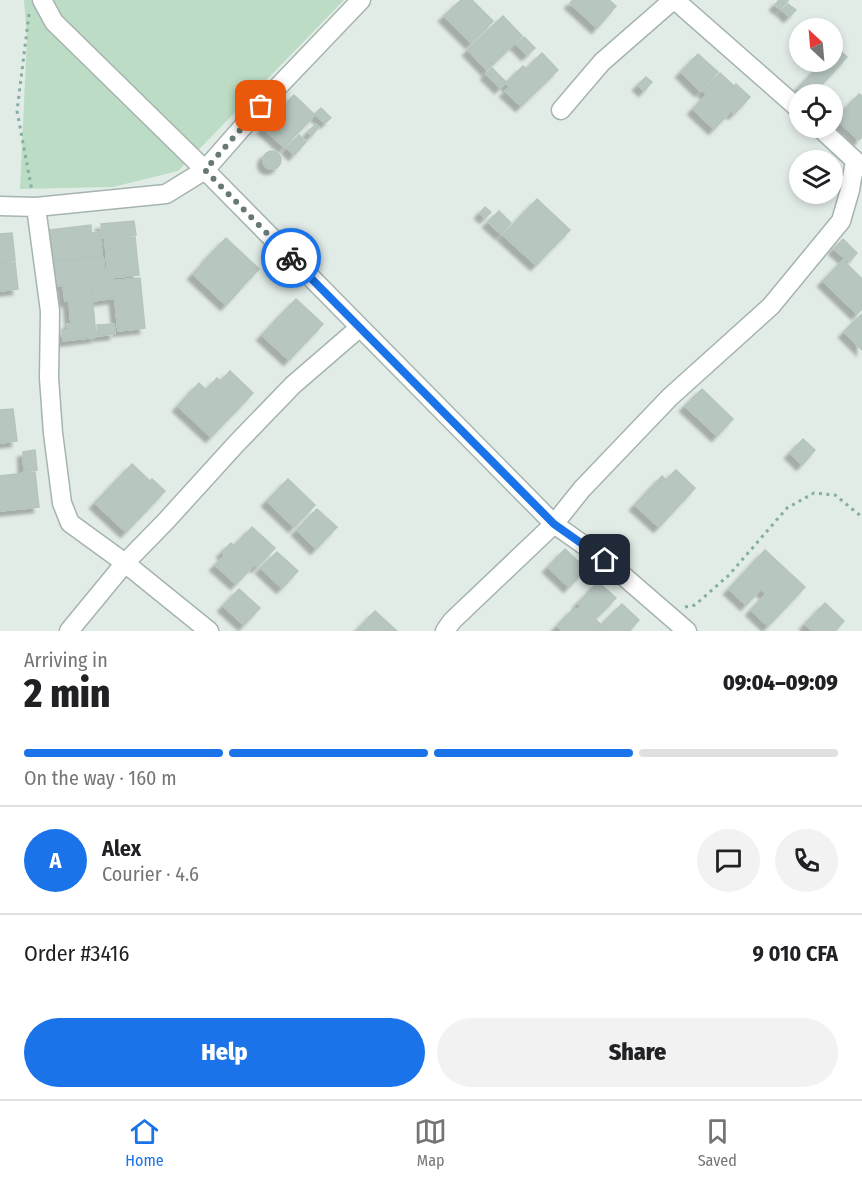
<!DOCTYPE html>
<meta charset="utf-8">
<style>
:root{--surface:#fff;--page:#f2f2f2;--text:#202124;--muted:#757577;--line:#e0e0e0;--accent:#1a73e8}
body{margin:0;font-family:"Fira Sans Condensed",sans-serif;background:var(--page);color:var(--text);height:100vh;display:flex;flex-direction:column;font-size:22px;white-space:nowrap}
*{box-sizing:border-box;margin:0}
p{font-size:20px;color:var(--muted)}
.icon{flex:none;width:33px;height:33px;fill:none;stroke:currentColor;stroke-width:2;stroke-linecap:round;stroke-linejoin:round}
.map{position:relative;height:631px;overflow:hidden}
.panel{display:flex;flex-direction:column;background:var(--surface);flex:1}
.panel>*{flex:none}
.needle{width:39px;rotate:334deg}
.buttons{position:absolute;left:789px;top:18px;display:grid;gap:12px}
.buttons a{display:grid;place-items:center;width:54px;height:54px;border-radius:50%;background:var(--surface);box-shadow:0 3px 9px #0003;font-size:30px}
.pin{position:absolute;display:grid;place-items:center;width:51px;height:51px;color:#fff;margin:-26px;border-radius:12px;box-shadow:0 3px 9px #0006}
.courier{position:absolute;display:grid;place-items:center;width:60px;height:60px;margin:-30px;border:4px solid #1a73e8;border-radius:50%;background:#fff;color:#222;box-shadow:0 2px 8px #0007}
.headline em{font-style:normal;font-weight:800}
.headline div{display:flex;flex-direction:column-reverse}
.headline{display:flex;align-items:center;justify-content:space-between;height:102px;padding:0 24px}
h1{font-size:39px;font-weight:800;line-height:45px}
.bar{display:grid;grid-template-columns:repeat(4,1fr);gap:9px 6px;align-content:center;height:72px;padding:0 24px}
.bar i{height:8px;border-radius:4px;background:var(--line)}
.bar .active{background:var(--accent)}
.bar p{grid-column:span 4}
.line{display:flex;align-items:center;gap:15px;padding:0 24px;border-top:2px solid var(--line)}
.line div{flex:1}
.round{display:grid;place-items:center;flex:none;width:63px;height:63px;border-radius:32px;background:var(--page)}
.button{display:flex;gap:12px;margin-top:auto;padding:12px 24px}
.button a{flex:1;height:69px;border-radius:36px;background:var(--accent);color:#fff;font-size:24px;font-weight:800;line-height:69px;text-align:center}
.button a+a{background:var(--page);color:var(--text)}
.tabs{display:flex;justify-content:space-around;align-items:center;height:84px;border-top:2px solid var(--line);background:var(--surface);font-size:16px;color:var(--muted)}
.tabs a{display:grid;justify-items:center;gap:3px}
.tabs .active{color:var(--accent)}
.map>svg:first-child{display:block}
</style>
<div class="map">
<svg width="862" height="631" viewBox="0 0 862 631">
<defs>
<filter id="shadow"><feDropShadow dx="-5.5" dy="5.5" stdDeviation="1.5" flood-color="#0004"/></filter>
</defs>
<rect width="100%" height="100%" fill="#e2ece7"/>
<path fill="#bcdcc5" d="M24,0h320l-166,171 -65,16 -93,2 7,-151z"/>
<path fill="#b8c6c0" stroke="#b5c5be" stroke-width="1.5" filter="url(#shadow)" d="M461,0h11l21,21 -22,22 -27,-27z
M573,0h36l7,6 -19,22 -27,-25z
M779,0l9,1 -8,8 -5,-4z
M788,4l8,6 -7,7 -7,-7z
M503,16l19,20 -35,34 -19,-20z
M524,37l11,11 -8,7 -11,-11z
M836,47l11,10 -34,37h-8l-7,-6 25,-26h9v-11z
M542,53l16,17 -37,36 -16,-15 5,-4 -4,-4 17,-17 3,3z
M698,54l20,18 -18,19 -19,-19z
M492,68l14,14 -6,6 -14,-14z
M720,73l14,13 2,-2 14,13 -16,17 -3,-3 -17,18 -21,-20 14,-15 -4,-3z
M646,77l6,5 -8,9 -6,-6z
M859,94l3,2v41l-3,3 -23,-21z
M294,95l21,20 -31,32 -21,-19z
M321,108l10,10 -6,5 -10,-9z
M316,124l3,3 -7,8 -4,-3z
M299,135l7,7 -12,13 -7,-7z
M263 160a9 9 0 1 1 18 0a9 9 0 1 1-18 0Z
M537,199l33,31 -34,35 -33,-30z
M485,207l6,5 -6,6 -5,-5z
M499,211l12,12 -10,11 -13,-12z
M134,221l2,14 -34,3 -1,-14z
M91,225v8l-40,4 -1,-7z
M100,232l2,24 -49,5 -2,-24z
M12,233l3,27 -15,2v-28z
M135,237l4,38 -31,3 -3,-38z
M226,238l33,31 -20,21 -33,-31z
M843,239l14,14 -8,9 -15,-13z
M103,257l3,23 -50,6 -2,-24z
M206,260l33,31 -13,14 -33,-31z
M843,260l19,19v30l-5,5 -34,-33z
M15,262l3,27 -18,2v-28z
M140,278l5,50 -27,3 -5,-50z
M106,280h7l2,18 -22,3 -2,-19z
M91,282l5,55 -33,4 -1,-11h6l-1,-6h4l-2,-23h-4l-2,-16z
M296,299l27,25 -34,36 -27,-25z
M862,314v36l-18,-18z
M114,324l1,10 -17,2 -1,-11z
M230,371l23,22 -42,44 -33,-31 21,-23 7,7 11,-12 4,3z
M702,389l31,30 -16,17 -32,-30z
M13,409l4,32 -17,2v-33z
M803,439l12,11 -13,15 -12,-12z
M35,450l2,20 -13,1 -1,-19z
M132,464l18,17 2,-2 13,12 -39,41 -31,-29z
M676,470l19,18 -36,39 -24,-22 27,-29 4,4z
M35,472l4,35 -39,4v-35z
M288,479l27,26 -21,22 -27,-26z
M317,509l20,18 -21,22 -19,-19z
M252,527l23,21 -18,19 -23,-21z
M231,543l23,22 -18,19 -21,-19 10,-10 -3,-3z
M565,549l21,20 -17,18 -21,-20z
M765,550l40,37 -37,39 -17,-16 15,-16 -5,-5 -15,16 -17,-16z
M277,552l21,19 -16,17 -21,-20z
M598,582l18,16 -21,21 -17,-16z
M239,589l21,19 -16,17 -21,-19z
M825,603l19,18 -9,10h-23l-7,-7z
M622,604l17,16 -10,11h-21l-7,-6z
M581,606l14,13 13,12h-8l-23,-21z
M574,608l3,2 23,21h-38l-5,-5z
M375,611l22,20h-41z"/>
<g fill="none" stroke-linecap="round" stroke-linejoin="round">
<g stroke="#a5b4ae" stroke-width="21">
<path id="minor" d="M42,0l12,22 151,148 349,354 51,36 82,71
M675,0l125,110
M561,110l41,-48 71,-62
M820,128l42,39
M0,206l36,1 130,-13 39,-24 70,-80 86,-90
M36,207l14,104 -1,67 4,55 9,70 8,20 55,40 84,68
M69,631l56,-68 41,-42 70,-77 57,-59 66,-57
M445,631l7,-10 102,-97 28,-35 88,-92 101,-91 70,-85 9,-31 5,-29"/>
</g>
<path stroke="#84aea1" stroke-width="3" stroke-dasharray="3 4.5" stroke-linecap="butt" d="M29,14l-12,97 15,80
M685,607l10,-2 34,-30 58,-67 27,-15 21,2 27,22"/>
<use href="#minor" stroke="#fff" stroke-width="18"/>
</g>
<g fill="none" stroke-linecap="round" stroke-linejoin="round">
<path stroke="#667a73" stroke-width="6" stroke-dasharray="0 10.8" d="M261,106l-56,64 86,88"/>
<path stroke="#1a73e8" stroke-width="8" d="M291,258l263,266 51,36"/>
</g>
</svg>
<div class="buttons">
<a><svg class="needle" viewBox="-14 -14 28 28"><path d="M0-13l5 13h-10z" fill="#e53935"/><path d="M0 13l5-13h-10z" fill="#757577"/></svg></a>
<a><svg class="icon" aria-label="locate" viewBox="0 0 24 24"><circle cx="12" cy="12" r="6"/><path d="M12 2v4M12 18v4M2 12h4M18 12h4"/></svg></a>
<a><svg class="icon" aria-label="layers" viewBox="0 0 24 24"><path d="M12 4l9 5-9 5-9-5zM3 14l9 5 9-5"/></svg></a>
</div>
<div class="pin" style="left:261px;top:106px;background:#ea580c"><svg class="icon" aria-label="bag" viewBox="0 0 24 24"><path d="M5 8h14l-1 12H6zM9 8a3 3 0 0 1 6 0"/></svg></div>
<div class="pin" style="left:605px;top:560px;background:#1f2937"><svg class="icon" aria-label="home" viewBox="0 0 24 24"><path d="M3 11l9-7 9 7M6 9v11h12V9"/></svg></div>
<div class="courier" style="left:291px;top:258px"><svg class="icon" aria-label="bike" viewBox="0 0 24 24"><circle cx="6" cy="16" r="4"/><circle cx="18" cy="16" r="4"/><path d="M6 16l4-8h5l3 8M10 8l3 8H6M13 5h3"/></svg></div>
</div>
<section class="panel">
<div class="headline"><div><h1>2 min</h1><p>Arriving in</p></div><em>09:04–09:09</em></div>
<div class="bar"><i class="active"></i><i class="active"></i><i class="active"></i><i></i><p>On the way · 160 m</p></div>
<div class="line" style="height:108px"><b class="round" style="background:var(--accent);color:#fff">A</b><div><b>Alex</b><p>Courier · 4.6</p></div><a class="round"><svg class="icon" aria-label="chat" viewBox="0 0 24 24"><path d="M4 5h16v11H9l-5 4z"/></svg></a><a class="round"><svg class="icon" aria-label="phone" viewBox="0 0 24 24"><path d="M5 4h4l2 5-3 2q2 4 5 5l2-3 5 2v4C11 20 4 13 5 4z"/></svg></a></div>
<div class="line" style="height:78px"><div>Order #3416</div><b>9 010 CFA</b></div>
<div class="button"><a>Help</a><a>Share</a></div>
</section>
<nav class="tabs">
<a class="active"><svg class="icon" aria-label="home" viewBox="0 0 24 24"><path d="M3 11l9-7 9 7M6 9v11h12V9"/></svg>Home</a>
<a><svg class="icon" aria-label="map" viewBox="0 0 24 24"><path d="M3 6l6-2 6 2 6-2v14l-6 2-6-2-6 2zM9 4v14M15 6v14"/></svg>Map</a>
<a><svg class="icon" aria-label="saved" viewBox="0 0 24 24"><path d="M7 4h10v16l-5-4-5 4z"/></svg>Saved</a>
</nav>
